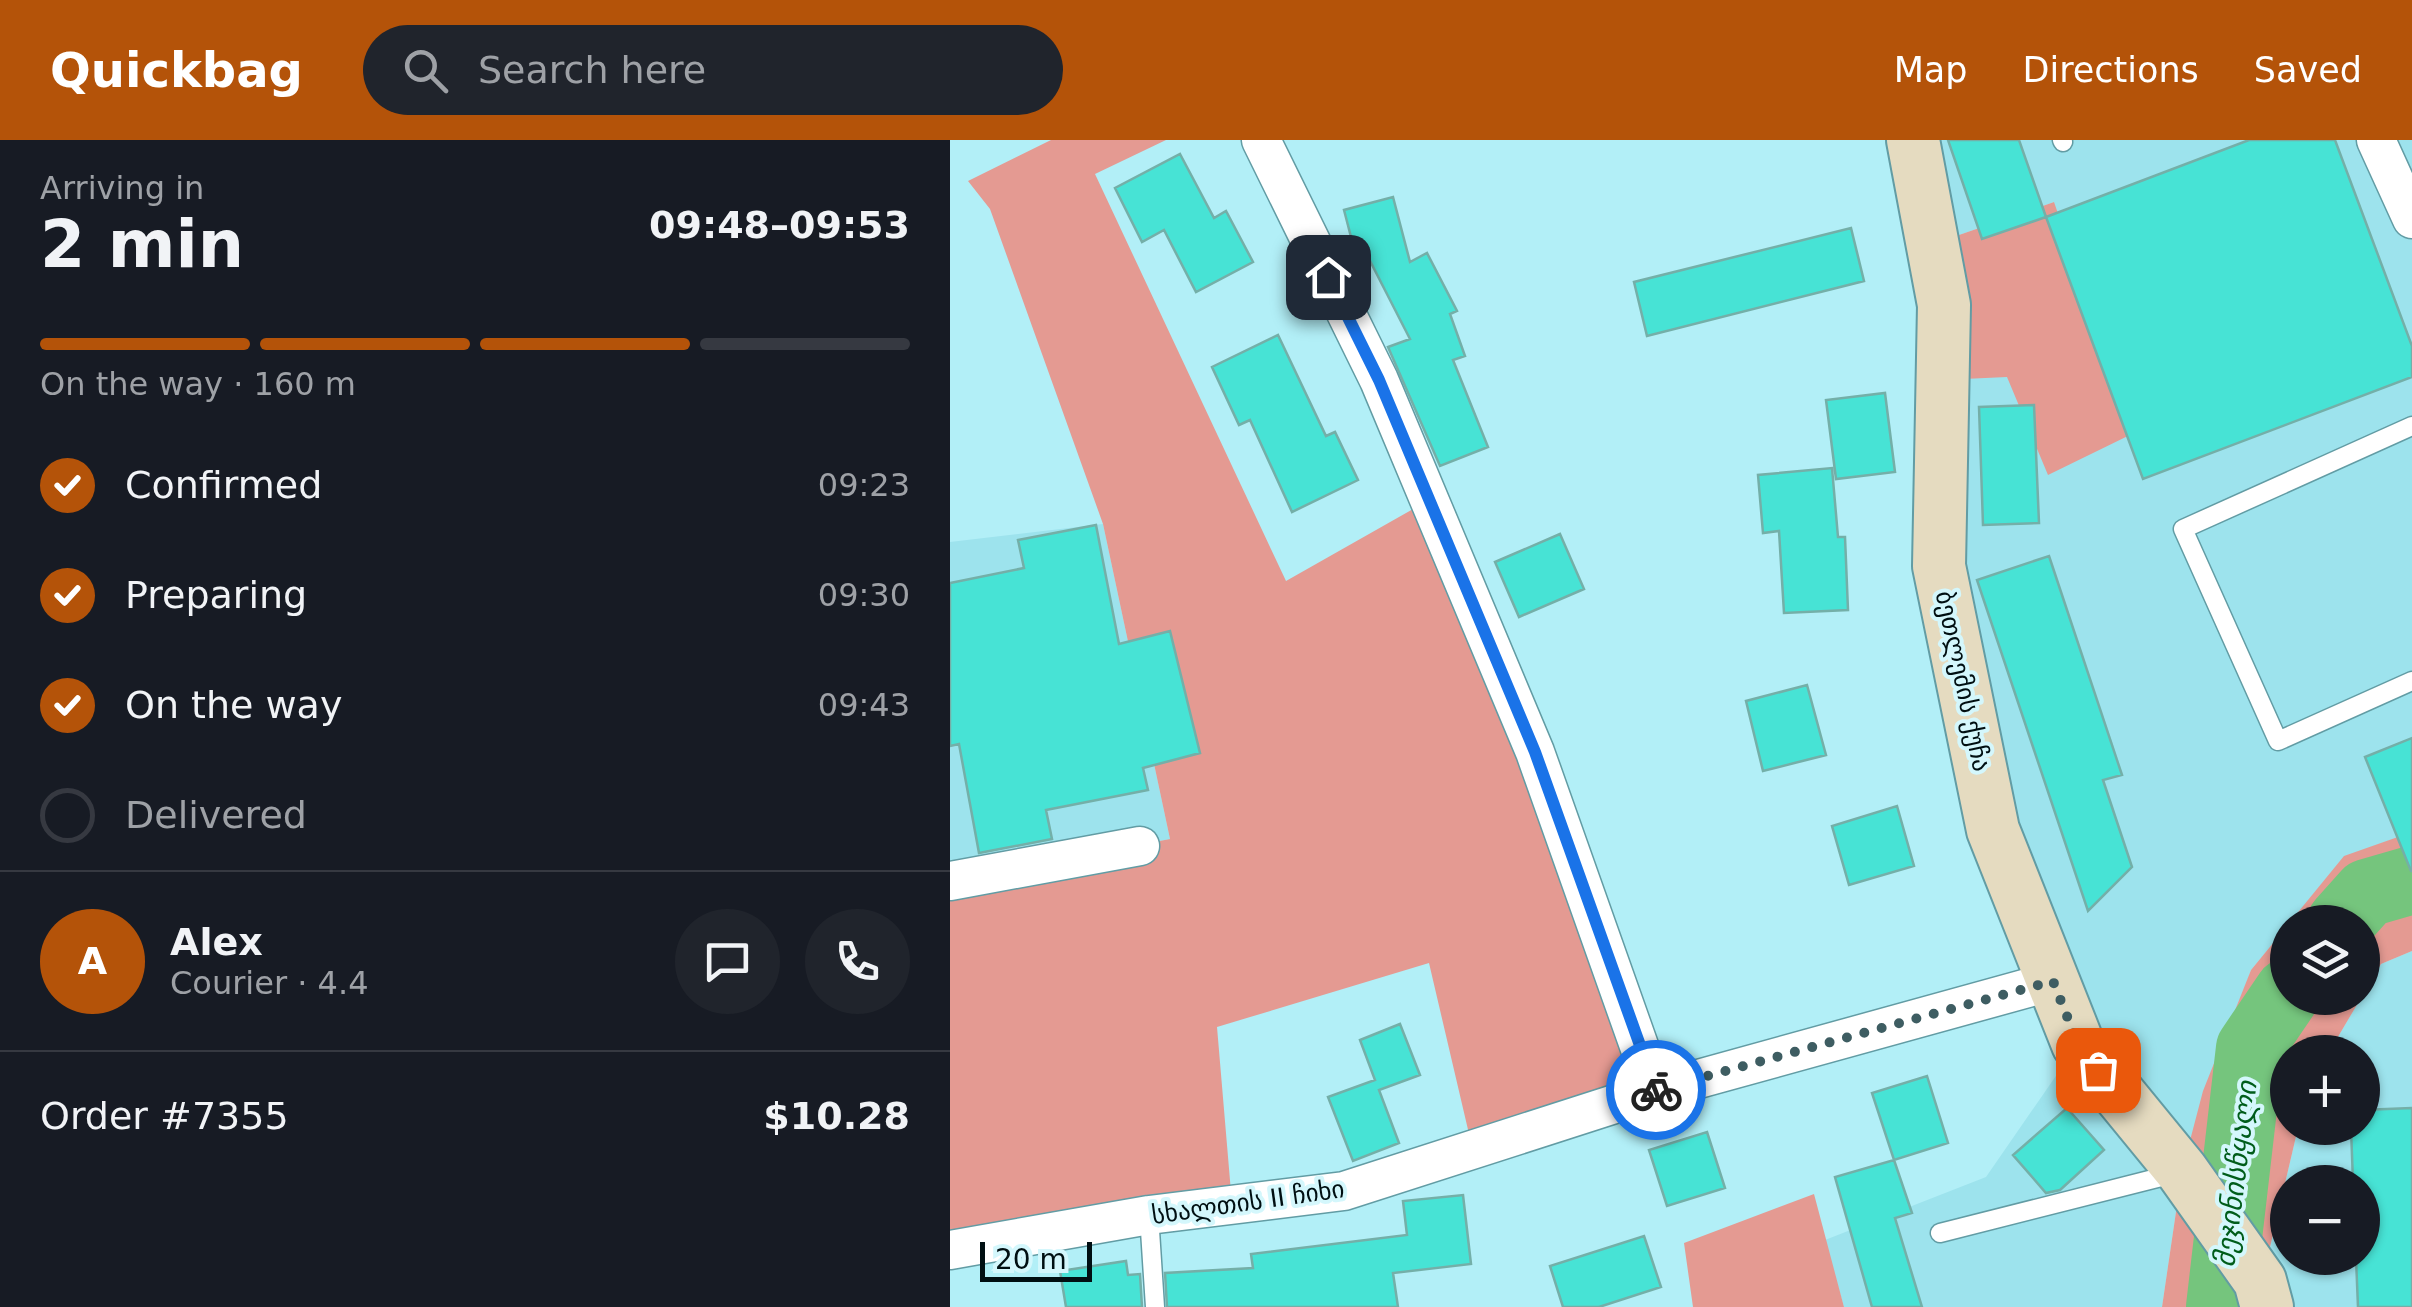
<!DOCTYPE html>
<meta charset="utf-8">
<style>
:root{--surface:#171b24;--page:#20242c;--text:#f1f3f6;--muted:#9ea1a6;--line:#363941;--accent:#b45309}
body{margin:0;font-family:"DejaVu Sans","Noto Sans Georgian",sans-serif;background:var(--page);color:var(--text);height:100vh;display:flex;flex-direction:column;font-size:38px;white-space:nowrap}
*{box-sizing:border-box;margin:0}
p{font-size:32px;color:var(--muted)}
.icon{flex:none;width:55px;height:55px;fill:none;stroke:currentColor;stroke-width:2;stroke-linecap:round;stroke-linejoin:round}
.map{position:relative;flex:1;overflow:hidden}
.panel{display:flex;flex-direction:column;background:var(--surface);width:950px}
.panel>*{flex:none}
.tools{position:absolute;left:1320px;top:765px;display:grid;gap:20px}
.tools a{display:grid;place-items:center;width:110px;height:110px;border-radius:50%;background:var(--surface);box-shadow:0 2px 8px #0004;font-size:50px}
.scale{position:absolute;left:30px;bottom:25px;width:112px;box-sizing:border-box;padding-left:10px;border:5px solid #000f12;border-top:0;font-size:28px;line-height:35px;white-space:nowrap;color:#000f12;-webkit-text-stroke:8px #d4f7fc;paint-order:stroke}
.pin{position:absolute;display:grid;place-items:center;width:85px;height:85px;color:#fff;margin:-42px;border-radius:20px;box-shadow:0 5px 15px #0006}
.courier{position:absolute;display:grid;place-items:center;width:100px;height:100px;margin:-50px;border:8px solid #1a73e8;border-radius:50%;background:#fff;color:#222;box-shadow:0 2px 12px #0007}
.head em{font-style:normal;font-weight:800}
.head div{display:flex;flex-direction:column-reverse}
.head{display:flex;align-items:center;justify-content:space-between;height:170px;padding:0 40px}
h1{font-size:65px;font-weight:800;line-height:75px}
.bar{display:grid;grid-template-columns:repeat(4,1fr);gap:15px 10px;align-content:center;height:120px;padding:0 40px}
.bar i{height:12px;border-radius:8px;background:var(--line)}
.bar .active{background:var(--accent)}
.bar p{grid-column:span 4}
.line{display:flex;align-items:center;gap:25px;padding:0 40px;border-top:2px solid var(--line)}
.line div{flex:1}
.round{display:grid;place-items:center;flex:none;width:105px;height:105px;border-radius:52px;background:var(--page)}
ol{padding:0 40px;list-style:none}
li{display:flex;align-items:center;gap:30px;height:110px}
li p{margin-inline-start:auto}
li .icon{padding:10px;border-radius:50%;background:var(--accent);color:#fff;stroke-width:4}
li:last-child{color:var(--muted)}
li i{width:55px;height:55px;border:5px solid var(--line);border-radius:50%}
header{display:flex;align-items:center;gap:60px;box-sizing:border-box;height:140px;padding:0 50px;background:var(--accent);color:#fff}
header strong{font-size:48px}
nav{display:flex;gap:55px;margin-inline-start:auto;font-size:35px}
.search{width:700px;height:90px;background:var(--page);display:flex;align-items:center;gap:25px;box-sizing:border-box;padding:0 35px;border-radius:55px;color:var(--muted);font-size:38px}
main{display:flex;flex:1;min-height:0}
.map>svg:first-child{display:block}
</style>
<header>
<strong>Quickbag</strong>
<div class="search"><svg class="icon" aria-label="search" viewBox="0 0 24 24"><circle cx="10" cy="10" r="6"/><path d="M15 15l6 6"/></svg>Search here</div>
<nav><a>Map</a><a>Directions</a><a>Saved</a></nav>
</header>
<main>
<section class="panel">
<div class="head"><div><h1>2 min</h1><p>Arriving in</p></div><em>09:48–09:53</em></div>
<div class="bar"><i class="active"></i><i class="active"></i><i class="active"></i><i></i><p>On the way · 160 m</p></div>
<ol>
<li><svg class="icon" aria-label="check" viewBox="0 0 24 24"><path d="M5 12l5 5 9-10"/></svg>Confirmed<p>09:23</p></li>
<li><svg class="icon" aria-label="check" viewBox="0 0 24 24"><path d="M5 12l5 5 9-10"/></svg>Preparing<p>09:30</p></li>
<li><svg class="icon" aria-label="check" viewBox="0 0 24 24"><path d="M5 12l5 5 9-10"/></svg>On the way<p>09:43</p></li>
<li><i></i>Delivered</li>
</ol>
<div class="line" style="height:180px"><b class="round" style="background:var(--accent);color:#fff">A</b><div><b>Alex</b><p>Courier · 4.4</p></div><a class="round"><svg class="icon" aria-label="chat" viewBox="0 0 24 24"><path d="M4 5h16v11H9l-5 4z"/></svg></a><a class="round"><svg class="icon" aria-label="phone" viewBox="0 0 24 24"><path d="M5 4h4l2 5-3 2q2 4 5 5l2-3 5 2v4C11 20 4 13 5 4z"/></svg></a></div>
<div class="line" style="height:130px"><div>Order #7355</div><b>$10.28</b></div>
</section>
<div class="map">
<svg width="1462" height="1167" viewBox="0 0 1462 1167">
<rect width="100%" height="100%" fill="#b2eff7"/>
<path fill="#9de3ed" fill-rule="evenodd" d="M963,0h499v692l-68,25 -93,113 -69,201 -20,136h-318l-19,-67 161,-63 92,-133 -85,-214 -51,-450 65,-4 47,-174 -121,42z
M153,384l67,315 -220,42v-339z
M1462,811v356h-156l42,-179h64v-76h-33l52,-88zM1338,1042h74v76h-74z"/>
<path fill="#e49a92" d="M101,0h115l-71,34 191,407 143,-81 226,591 -182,60 -44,-188 -212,64 15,177 -282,46v-369l220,-42 -67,-315 -113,-315 -22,-28z
M1104,62l80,231 -86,42 -41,-98 -65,3 -9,-136z
M1462,692v119l-31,13 -18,31 -1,-73h-72l54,-66z
M1337,786l1,72h73l-32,54h-41v76h10l-42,179h-94l20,-136 21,-80 48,-121z
M864,1054l30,113h-151l-9,-64z"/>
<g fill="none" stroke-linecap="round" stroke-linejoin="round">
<path stroke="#75c57d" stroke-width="68" d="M1391,782l26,-29 45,-13
M1270,1167l30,-259 38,-56"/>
</g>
<path fill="#47e3d5" stroke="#74afa8" stroke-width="2.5" d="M998,0h71l27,77 -64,22z
M1299,0h86l77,206v31l-269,102 -97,-262z
M230,14l34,64 12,-7 27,51 -57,30 -32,-62 -22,12 -27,-54z
M443,57l17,65 17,-9 30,58 -7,3 15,42 -12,4 35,87 -48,19 -52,-119 22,-8 -42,-82 -11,3 -13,-50z
M901,88l13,53 -217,55 -13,-54z
M328,195l48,101 9,-4 23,48 -66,32 -42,-92 -11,5 -27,-58z
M935,253l10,79 -59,7 -10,-79z
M1084,265l5,118 -56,2 -4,-118z
M882,328l6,69h7l3,73 -64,3 -5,-82 -16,2 -5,-58z
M146,385l23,119 51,-13 30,122 -57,15 5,22 -102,20 6,29 -73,14 -20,-109 -9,2v-163l74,-15 -6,-28z
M610,394l24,55 -65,28 -24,-55z
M1099,416l73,219 -19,5 29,87 -44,44 -111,-331z
M857,545l19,70 -63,16 -17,-70z
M1462,598v133h-1l-46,-114z
M947,666l17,60 -65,19 -17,-59z
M450,884l20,51 -41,15 20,53 -46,18 -25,-64 47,-17 -15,-40z
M977,936l21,67 -54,17 -22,-67z
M1117,968l37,42 -44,40 -14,3 -33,-38z
M1462,968v199h-54l-2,-49h6v-76h-9l-2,-54h11v-18z
M757,992l18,56 -58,18 -18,-56z
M944,1020l18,53 -17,5 27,89h-50l-37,-130z
M513,1055l8,69 -78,9 5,34h-231l-2,-34 88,-5 -2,-14 156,-19 -4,-34z
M694,1096l17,51 -62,20h-36l-13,-41z
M176,1121l2,14 12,-1 2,33h-76l-6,-36z"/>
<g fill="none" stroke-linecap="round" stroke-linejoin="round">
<g stroke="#629ca4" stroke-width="21">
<path id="lane" d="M1112,0l1,2
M1462,286l-229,103 95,212 134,-60
M199,1075l6,92
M990,1093l237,-60"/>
</g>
<g stroke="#629ca4" stroke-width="41">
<path id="street" d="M311,0l118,240 156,372 120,339
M1426,0l36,79
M0,741l190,-35
M0,1110l199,-35 195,-24 311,-100 398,-110"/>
</g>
<g stroke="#629ca4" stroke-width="56">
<path id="secondary" d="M963,0l31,165 -5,261 54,264 85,214 104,127 78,110 7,26"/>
</g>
<use href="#lane" stroke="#fff" stroke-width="18"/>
<use href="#street" stroke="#fff" stroke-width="38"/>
<use href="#secondary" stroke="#e5dbc0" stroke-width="52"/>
</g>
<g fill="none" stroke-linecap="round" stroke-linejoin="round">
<path stroke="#3e5d62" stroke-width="10" stroke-dasharray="0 18" d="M706,950l397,-109 25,63 20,26"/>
<path stroke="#1a73e8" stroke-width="12" d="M378,137l51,103 156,372 121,338"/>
</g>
<g text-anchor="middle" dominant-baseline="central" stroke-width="8" stroke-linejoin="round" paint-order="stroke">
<g font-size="25" fill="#000f12" stroke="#d4f7fc">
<text transform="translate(1013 541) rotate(78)">ბეთლემის ქუჩა</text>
<text transform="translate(298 1062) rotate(-8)">სხალთის II ჩიხი</text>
</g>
<g font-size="28" font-style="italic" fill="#005d1b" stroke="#d4f7fc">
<text transform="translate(1286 1034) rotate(-83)">მეჯინისწყალი</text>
</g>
</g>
</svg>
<div class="tools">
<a><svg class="icon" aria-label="layers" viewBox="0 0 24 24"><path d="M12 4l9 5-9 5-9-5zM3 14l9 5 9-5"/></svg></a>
<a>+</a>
<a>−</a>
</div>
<div class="scale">20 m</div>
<div class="pin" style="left:1148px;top:930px;background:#ea580c"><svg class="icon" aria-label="bag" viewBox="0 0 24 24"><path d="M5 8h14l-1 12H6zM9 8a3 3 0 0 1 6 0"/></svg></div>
<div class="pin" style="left:378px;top:137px;background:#1f2937"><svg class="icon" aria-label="home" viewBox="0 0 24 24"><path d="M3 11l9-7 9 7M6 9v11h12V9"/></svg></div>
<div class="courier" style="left:706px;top:950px"><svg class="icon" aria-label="bike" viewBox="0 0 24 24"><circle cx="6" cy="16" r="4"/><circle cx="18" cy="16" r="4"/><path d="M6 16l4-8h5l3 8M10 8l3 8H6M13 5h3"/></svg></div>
</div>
</main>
